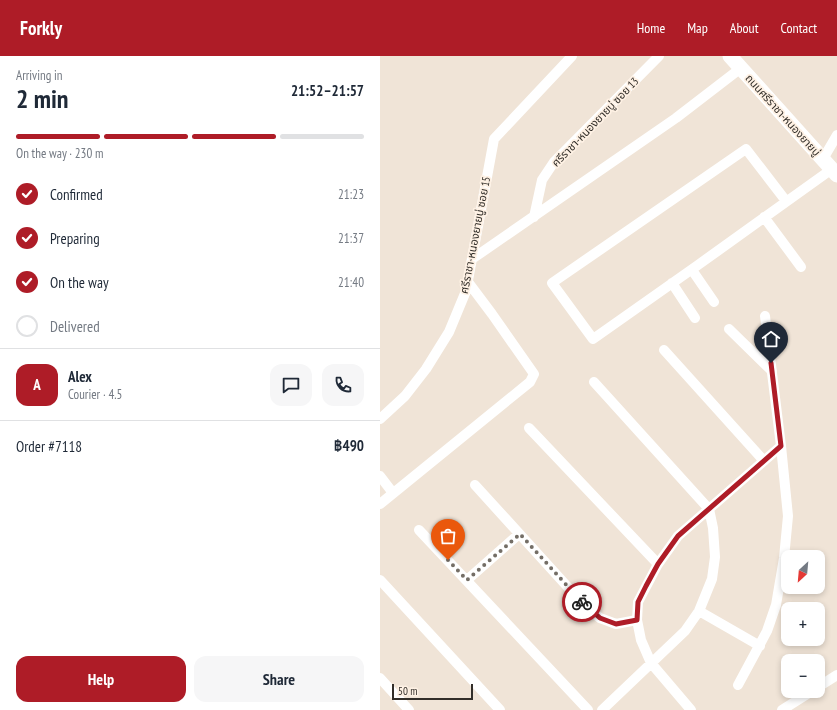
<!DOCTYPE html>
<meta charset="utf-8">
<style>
:root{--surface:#fff;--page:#f6f6f7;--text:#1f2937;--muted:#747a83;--line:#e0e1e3;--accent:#ae1c27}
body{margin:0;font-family:"PT Sans Narrow","Noto Sans Thai",sans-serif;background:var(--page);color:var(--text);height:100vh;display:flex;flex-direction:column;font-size:15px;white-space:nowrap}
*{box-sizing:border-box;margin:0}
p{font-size:13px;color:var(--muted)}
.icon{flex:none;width:22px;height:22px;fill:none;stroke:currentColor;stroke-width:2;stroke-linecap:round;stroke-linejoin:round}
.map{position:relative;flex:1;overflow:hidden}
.drawer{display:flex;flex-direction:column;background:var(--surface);width:380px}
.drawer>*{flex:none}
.needle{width:26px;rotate:206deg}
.buttons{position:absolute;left:401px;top:494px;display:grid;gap:8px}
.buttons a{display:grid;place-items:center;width:44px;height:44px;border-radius:8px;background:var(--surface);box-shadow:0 2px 6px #0003;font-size:20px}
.scale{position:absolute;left:12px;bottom:10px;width:81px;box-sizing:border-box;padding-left:4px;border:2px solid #322e29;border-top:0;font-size:11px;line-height:14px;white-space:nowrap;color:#322e29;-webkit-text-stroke:3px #fef1e4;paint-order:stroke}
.pin{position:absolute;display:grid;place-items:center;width:34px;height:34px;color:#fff;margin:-41px -17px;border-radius:50% 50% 50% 0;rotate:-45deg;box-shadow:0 0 4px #0007}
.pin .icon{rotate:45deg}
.courier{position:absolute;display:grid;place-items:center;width:40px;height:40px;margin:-20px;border:3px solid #ae1c27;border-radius:50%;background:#fff;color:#222;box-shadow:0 1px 5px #0007}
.summary em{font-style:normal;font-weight:700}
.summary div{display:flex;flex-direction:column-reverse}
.summary{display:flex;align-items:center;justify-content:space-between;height:68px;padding:0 16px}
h1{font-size:26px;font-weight:700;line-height:30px}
.bar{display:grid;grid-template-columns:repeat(4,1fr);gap:6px 4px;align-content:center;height:48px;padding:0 16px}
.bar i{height:5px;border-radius:3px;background:var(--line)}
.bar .on{background:var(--accent)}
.bar p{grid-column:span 4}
.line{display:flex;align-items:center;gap:10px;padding:0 16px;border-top:1px solid var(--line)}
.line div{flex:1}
.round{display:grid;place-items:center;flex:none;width:42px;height:42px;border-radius:12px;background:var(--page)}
ol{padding:0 16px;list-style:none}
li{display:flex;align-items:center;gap:12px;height:44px}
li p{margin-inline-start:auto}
li .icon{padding:4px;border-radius:50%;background:var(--accent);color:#fff;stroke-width:4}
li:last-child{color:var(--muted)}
li i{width:22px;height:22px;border:2px solid var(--line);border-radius:50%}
.action{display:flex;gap:8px;margin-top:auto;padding:8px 16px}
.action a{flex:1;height:46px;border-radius:12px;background:var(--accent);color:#fff;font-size:16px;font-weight:700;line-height:46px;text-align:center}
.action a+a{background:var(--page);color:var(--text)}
header{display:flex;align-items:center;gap:24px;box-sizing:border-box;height:56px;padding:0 20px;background:var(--accent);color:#fff}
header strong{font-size:19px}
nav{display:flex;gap:22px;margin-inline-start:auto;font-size:14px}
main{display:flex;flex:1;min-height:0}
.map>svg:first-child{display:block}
</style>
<header>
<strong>Forkly</strong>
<nav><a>Home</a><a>Map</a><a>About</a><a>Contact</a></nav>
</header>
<main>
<section class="drawer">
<div class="summary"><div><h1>2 min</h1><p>Arriving in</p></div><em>21:52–21:57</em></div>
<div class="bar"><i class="on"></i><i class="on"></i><i class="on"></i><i></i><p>On the way · 230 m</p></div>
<ol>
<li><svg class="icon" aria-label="check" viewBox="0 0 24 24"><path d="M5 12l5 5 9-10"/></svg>Confirmed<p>21:23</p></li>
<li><svg class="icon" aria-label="check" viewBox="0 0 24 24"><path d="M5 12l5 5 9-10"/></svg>Preparing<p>21:37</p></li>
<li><svg class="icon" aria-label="check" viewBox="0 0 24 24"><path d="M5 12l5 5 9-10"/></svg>On the way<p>21:40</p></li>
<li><i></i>Delivered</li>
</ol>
<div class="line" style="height:72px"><b class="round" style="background:var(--accent);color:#fff">A</b><div><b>Alex</b><p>Courier · 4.5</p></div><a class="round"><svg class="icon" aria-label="chat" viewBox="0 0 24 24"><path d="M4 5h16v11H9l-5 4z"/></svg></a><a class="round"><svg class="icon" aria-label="phone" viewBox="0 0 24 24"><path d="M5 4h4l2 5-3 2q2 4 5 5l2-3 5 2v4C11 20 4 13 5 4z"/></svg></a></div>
<div class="line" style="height:52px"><div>Order #7118</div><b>฿490</b></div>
<div class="action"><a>Help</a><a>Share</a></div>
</section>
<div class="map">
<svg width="457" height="654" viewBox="0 0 457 654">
<rect width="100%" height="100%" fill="#f0e4d7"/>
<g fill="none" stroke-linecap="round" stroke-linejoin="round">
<path stroke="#fff" stroke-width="10" d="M443,103l14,-24
M406,145l-40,-52 -194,134 41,56 105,-74 134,-96
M154,161l8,-37 12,-18 105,-106
M384,161l37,50
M92,203l204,-141 65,-50
M312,214l22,32
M292,227l23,35
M349,273l43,42
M284,294l100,111
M214,326l115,127 4,19 2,29 -3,22 -13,32 -14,20 -83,79
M0,363l25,-23 21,-27 23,-37 17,-41 28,-152 78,-83
M149,372l129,136
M0,420l13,17
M95,429l110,121 15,12 16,6 21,-4
M0,448l150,-122 4,-8 -42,-60 -24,-32
M39,474l169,180
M0,524l120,130
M87,524l52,-46
M319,555l61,35
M0,622l29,32
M358,629l29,-54 9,-26 8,-47 4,-42 -7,-70 -16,-130
M438,631l19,-12
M311,654l-40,-47 -10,-23 -4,-20 1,-18 20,-38 20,-28 103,-90
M402,654l30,-19"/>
<path stroke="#fff" stroke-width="15" d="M350,0l107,119"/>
</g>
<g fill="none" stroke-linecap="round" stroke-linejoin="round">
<path stroke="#746e66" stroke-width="4" stroke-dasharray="0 7.2" d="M68,504l19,20 53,-46 62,68"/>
<path stroke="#ae1c27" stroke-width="5" d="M202,546l18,16 16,6 21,-4 1,-18 8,-16 12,-22 20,-28 103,-90 -10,-83"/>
</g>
<g text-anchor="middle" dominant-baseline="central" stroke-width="3.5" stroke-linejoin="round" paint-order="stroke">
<g font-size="11" fill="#322e29" stroke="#fef1e4">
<text transform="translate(403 59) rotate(48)">ถนนศรีราชา-หนองยายบู่</text>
<text transform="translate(215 66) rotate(-46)">ศรีราชา-หนองยายบู่ ซอย 13</text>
<text transform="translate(95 179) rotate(-79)">ศรีราชา-หนองยายบู่ ซอย 15</text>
</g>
</g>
</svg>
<div class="buttons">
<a><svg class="needle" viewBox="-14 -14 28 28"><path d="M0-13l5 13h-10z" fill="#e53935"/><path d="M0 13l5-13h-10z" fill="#747a83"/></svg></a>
<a>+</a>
<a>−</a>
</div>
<div class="scale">50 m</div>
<div class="pin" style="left:68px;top:504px;background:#ea580c"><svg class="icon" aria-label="bag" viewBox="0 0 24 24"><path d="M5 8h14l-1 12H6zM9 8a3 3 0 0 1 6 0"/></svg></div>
<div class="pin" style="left:391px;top:307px;background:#1f2937"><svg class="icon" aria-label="home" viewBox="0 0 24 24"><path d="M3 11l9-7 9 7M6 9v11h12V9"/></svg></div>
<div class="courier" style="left:202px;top:546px"><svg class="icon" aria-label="bike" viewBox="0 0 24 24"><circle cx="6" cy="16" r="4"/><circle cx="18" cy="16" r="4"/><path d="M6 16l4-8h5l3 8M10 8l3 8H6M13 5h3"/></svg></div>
</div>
</main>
